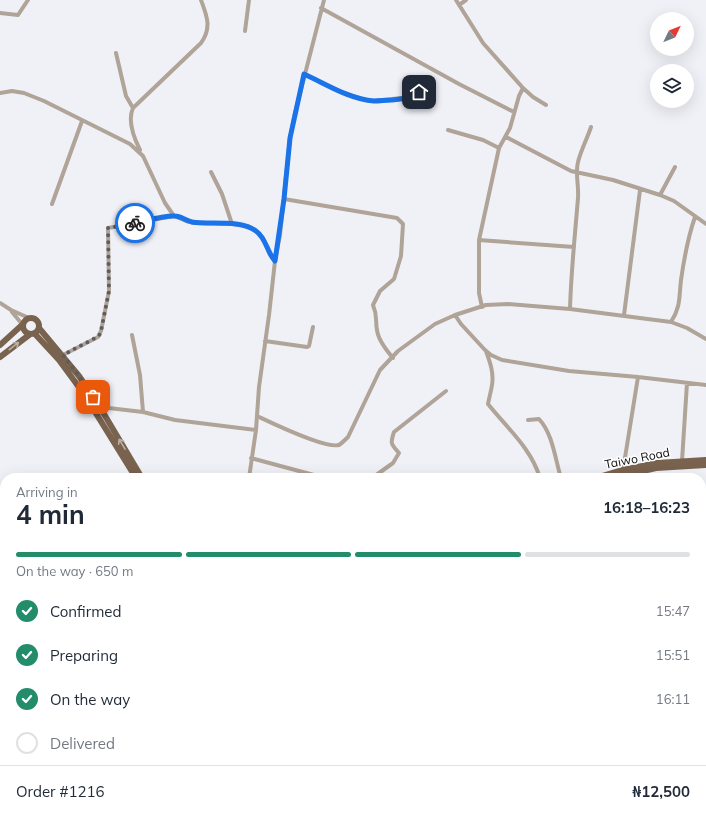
<!DOCTYPE html>
<meta charset="utf-8">
<style>
:root{--surface:#fff;--page:#f2f2f3;--text:#1f2937;--muted:#747a83;--line:#e0e1e3;--accent:#238c6a}
body{margin:0;font-family:Mulish,sans-serif;background:var(--page);color:var(--text);height:100vh;display:flex;flex-direction:column;font-size:15px;white-space:nowrap}
*{box-sizing:border-box;margin:0}
p{font-size:13px;color:var(--muted)}
.icon{flex:none;width:22px;height:22px;fill:none;stroke:currentColor;stroke-width:2;stroke-linecap:round;stroke-linejoin:round}
.map{position:relative;flex:1;overflow:hidden}
.details{position:absolute;left:0px;top:473px;width:706px;height:352px;display:flex;flex-direction:column;background:var(--surface);border-radius:16px 16px 0 0;box-shadow:0 4px 16px #0002}
.details>*{flex:none}
.needle{width:26px;rotate:47deg}
.fabs{position:absolute;left:650px;top:12px;display:grid;gap:8px}
.fabs a{display:grid;place-items:center;width:44px;height:44px;border-radius:50%;background:var(--surface);box-shadow:0 4px 16px #0002;font-size:20px}
.pin{position:absolute;display:grid;place-items:center;width:34px;height:34px;color:#fff;margin:-17px;border-radius:8px;box-shadow:0 2px 6px #0006}
.courier{position:absolute;display:grid;place-items:center;width:40px;height:40px;margin:-20px;border:3px solid #1a73e8;border-radius:50%;background:#fff;color:#222;box-shadow:0 1px 5px #0007}
.head em{font-style:normal;font-weight:700}
.head div{display:flex;flex-direction:column-reverse}
.head{display:flex;align-items:center;justify-content:space-between;height:68px;padding:0 16px}
h1{font-size:26px;font-weight:700;line-height:30px}
.bar{display:grid;grid-template-columns:repeat(4,1fr);gap:6px 4px;align-content:center;height:48px;padding:0 16px}
.bar i{height:5px;border-radius:3px;background:var(--line)}
.bar .selected{background:var(--accent)}
.bar p{grid-column:span 4}
.line{display:flex;align-items:center;gap:10px;padding:0 16px;border-top:1px solid var(--line)}
.line div{flex:1}
ol{padding:0 16px;list-style:none}
li{display:flex;align-items:center;gap:12px;height:44px}
li p{margin-inline-start:auto}
li .icon{padding:4px;border-radius:50%;background:var(--accent);color:#fff;stroke-width:4}
li:last-child{color:var(--muted)}
li i{width:22px;height:22px;border:2px solid var(--line);border-radius:50%}
.map>svg:first-child{display:block}
</style>
<div class="map">
<svg width="706" height="825" viewBox="0 0 706 825">
<rect width="100%" height="100%" fill="#f0f1f7"/>
<g fill="none" stroke-linecap="round" stroke-linejoin="round">
<path stroke="#b0a398" stroke-width="4" d="M456,0l27,43 40,45 10,9 13,8
M459,5l7,-5
M321,8l138,76 55,28
M0,13l18,2 10,-15
M245,31l4,-31
M116,53l10,43 7,12
M304,74l35,17 22,8 12,2 38,-4 8,-5
M0,93l12,-2 12,2 20,8 86,43 13,12 22,47 9,13 12,5 8,2 38,1 16,2 8,5 7,7 7,17 5,6
M448,130l35,10 16,8
M506,137l65,34 42,9 47,15 14,6 32,23
M140,150c-6,-12 -13,-29 -7,-42l68,-65c11,-15 6,-27 0,-43
M211,172l11,22 10,30
M660,195l15,-28
M284,199l113,19 6,6 -2,32 -7,23 -14,12 -7,14c5,12 2,15 4,25 1,10 10,21 16,28
M52,204l30,-83
M479,240l95,7
M0,303l11,7 18,8
M482,307l-3,-14v-53l20,-92 11,-20 9,-32 4,-8
M570,309c1,-37 5,-74 8,-111 1,-12 -3,-26 0,-36 3,-12 9,-23 13,-35
M12,312l10,12
M455,315l6,9 24,26 6,5 11,5 67,11 69,6 68,8
M624,315l16,-125
M671,322c10,-15 8,-26 10,-42 3,-21 7,-43 14,-63
M132,335l8,40 3,37
M265,341l42,6 2,-1 4,-19
M486,351c4,11 8,22 6,34 -1,7 -3,13 -4,19 19,24 43,44 52,74
M63,355l35,-18 3,-6 8,-40 -1,-63 66,-12
M100,407l43,5 32,8 81,10
M257,416c15,7 68,33 82,29 3,-2 6,-5 9,-8l32,-67 18,-19 37,-27 20,-9 31,-10 22,-1 62,5 101,13 16,6 19,11
M528,420l11,-1c14,15 16,40 22,59
M251,458l74,20
M682,461l5,-78
M623,470l15,-93
M249,478l7,-48 3,-43 10,-72 6,-54 5,-26 10,-97 5,-25 29,-113
M372,478l21,-15 6,-10c-8,-9 -9,-9 -5,-21l52,-41
M0,506l5,-5
M701,525l5,1
M0,569l5,12
M701,715l5,-1
M701,765l5,5
M136,820l3,5
M181,820l2,5
M208,820l2,5
M396,820l4,5
M566,820l6,5
M381,825l4,-5
M429,825l2,-5"/>
<path stroke="#907d6c" stroke-width="5.5" d="M0,747l5,7
M0,759l5,7
M41,820l3,5
M50,820l3,5
M274,825l2,-5"/>
<path stroke="#79624e" stroke-width="6" d="M23 326a8 8 0 1 1 16 0a8 8 0 1 1-16 0Z
M39,328l40,48 22,33 41,69
M35,334l24,26 25,34 52,84
M0,345l22,-20
M0,357l29,-22
M596,478l27,-8 34,-7 49,-3
M612,478l44,-10 50,-3"/>
</g>
<defs><path id="oneway-shaft" d="M-6 0H5M1.5-3L5.5 0L1.5 3" fill="none" stroke-width="1.6" stroke-linecap="round" stroke-linejoin="round"/></defs>
<g stroke="#bcb0a6">
<use href="#oneway-shaft" transform="translate(14 346) rotate(-38)"/>
<use href="#oneway-shaft" transform="translate(122 444) rotate(-121)"/>
</g>
<g fill="none" stroke-linecap="round" stroke-linejoin="round">
<path stroke="#5d5d61" stroke-width="4" stroke-dasharray="0 7.2" d="M93,397l-14,-21 -16,-21 36,-19 2,-5 8,-40 -1,-63 27,-5"/>
<path stroke="#1a73e8" stroke-width="5" d="M135,223c10,-2 30,-8 40,-7 6,0 11,5 17,6 18,3 48,-3 64,9 10,7 11,21 19,30l9,-62 6,-61 14,-64c22,10 45,25 70,27 6,0 12,-1 18,-1 10,-1 19,-2 27,-8"/>
</g>
<g text-anchor="middle" dominant-baseline="central" stroke-width="3" stroke-linejoin="round" paint-order="stroke">
<g font-size="12" fill="#0e0e10" stroke="#fff">
<text transform="translate(637 458) rotate(-11)">Taiwo Road</text>
</g>
</g>
</svg>
<div class="fabs">
<a><svg class="needle" viewBox="-14 -14 28 28"><path d="M0-13l5 13h-10z" fill="#e53935"/><path d="M0 13l5-13h-10z" fill="#747a83"/></svg></a>
<a><svg class="icon" aria-label="layers" viewBox="0 0 24 24"><path d="M12 4l9 5-9 5-9-5zM3 14l9 5 9-5"/></svg></a>
</div>
<div class="pin" style="left:93px;top:397px;background:#ea580c"><svg class="icon" aria-label="bag" viewBox="0 0 24 24"><path d="M5 8h14l-1 12H6zM9 8a3 3 0 0 1 6 0"/></svg></div>
<div class="pin" style="left:419px;top:92px;background:#1f2937"><svg class="icon" aria-label="home" viewBox="0 0 24 24"><path d="M3 11l9-7 9 7M6 9v11h12V9"/></svg></div>
<div class="courier" style="left:135px;top:223px"><svg class="icon" aria-label="bike" viewBox="0 0 24 24"><circle cx="6" cy="16" r="4"/><circle cx="18" cy="16" r="4"/><path d="M6 16l4-8h5l3 8M10 8l3 8H6M13 5h3"/></svg></div>
<section class="details">
<div class="head"><div><h1>4 min</h1><p>Arriving in</p></div><em>16:18–16:23</em></div>
<div class="bar"><i class="selected"></i><i class="selected"></i><i class="selected"></i><i></i><p>On the way · 650 m</p></div>
<ol>
<li><svg class="icon" aria-label="check" viewBox="0 0 24 24"><path d="M5 12l5 5 9-10"/></svg>Confirmed<p>15:47</p></li>
<li><svg class="icon" aria-label="check" viewBox="0 0 24 24"><path d="M5 12l5 5 9-10"/></svg>Preparing<p>15:51</p></li>
<li><svg class="icon" aria-label="check" viewBox="0 0 24 24"><path d="M5 12l5 5 9-10"/></svg>On the way<p>16:11</p></li>
<li><i></i>Delivered</li>
</ol>
<div class="line" style="height:52px"><div>Order #1216</div><b>₦12,500</b></div>
</section>
</div>
